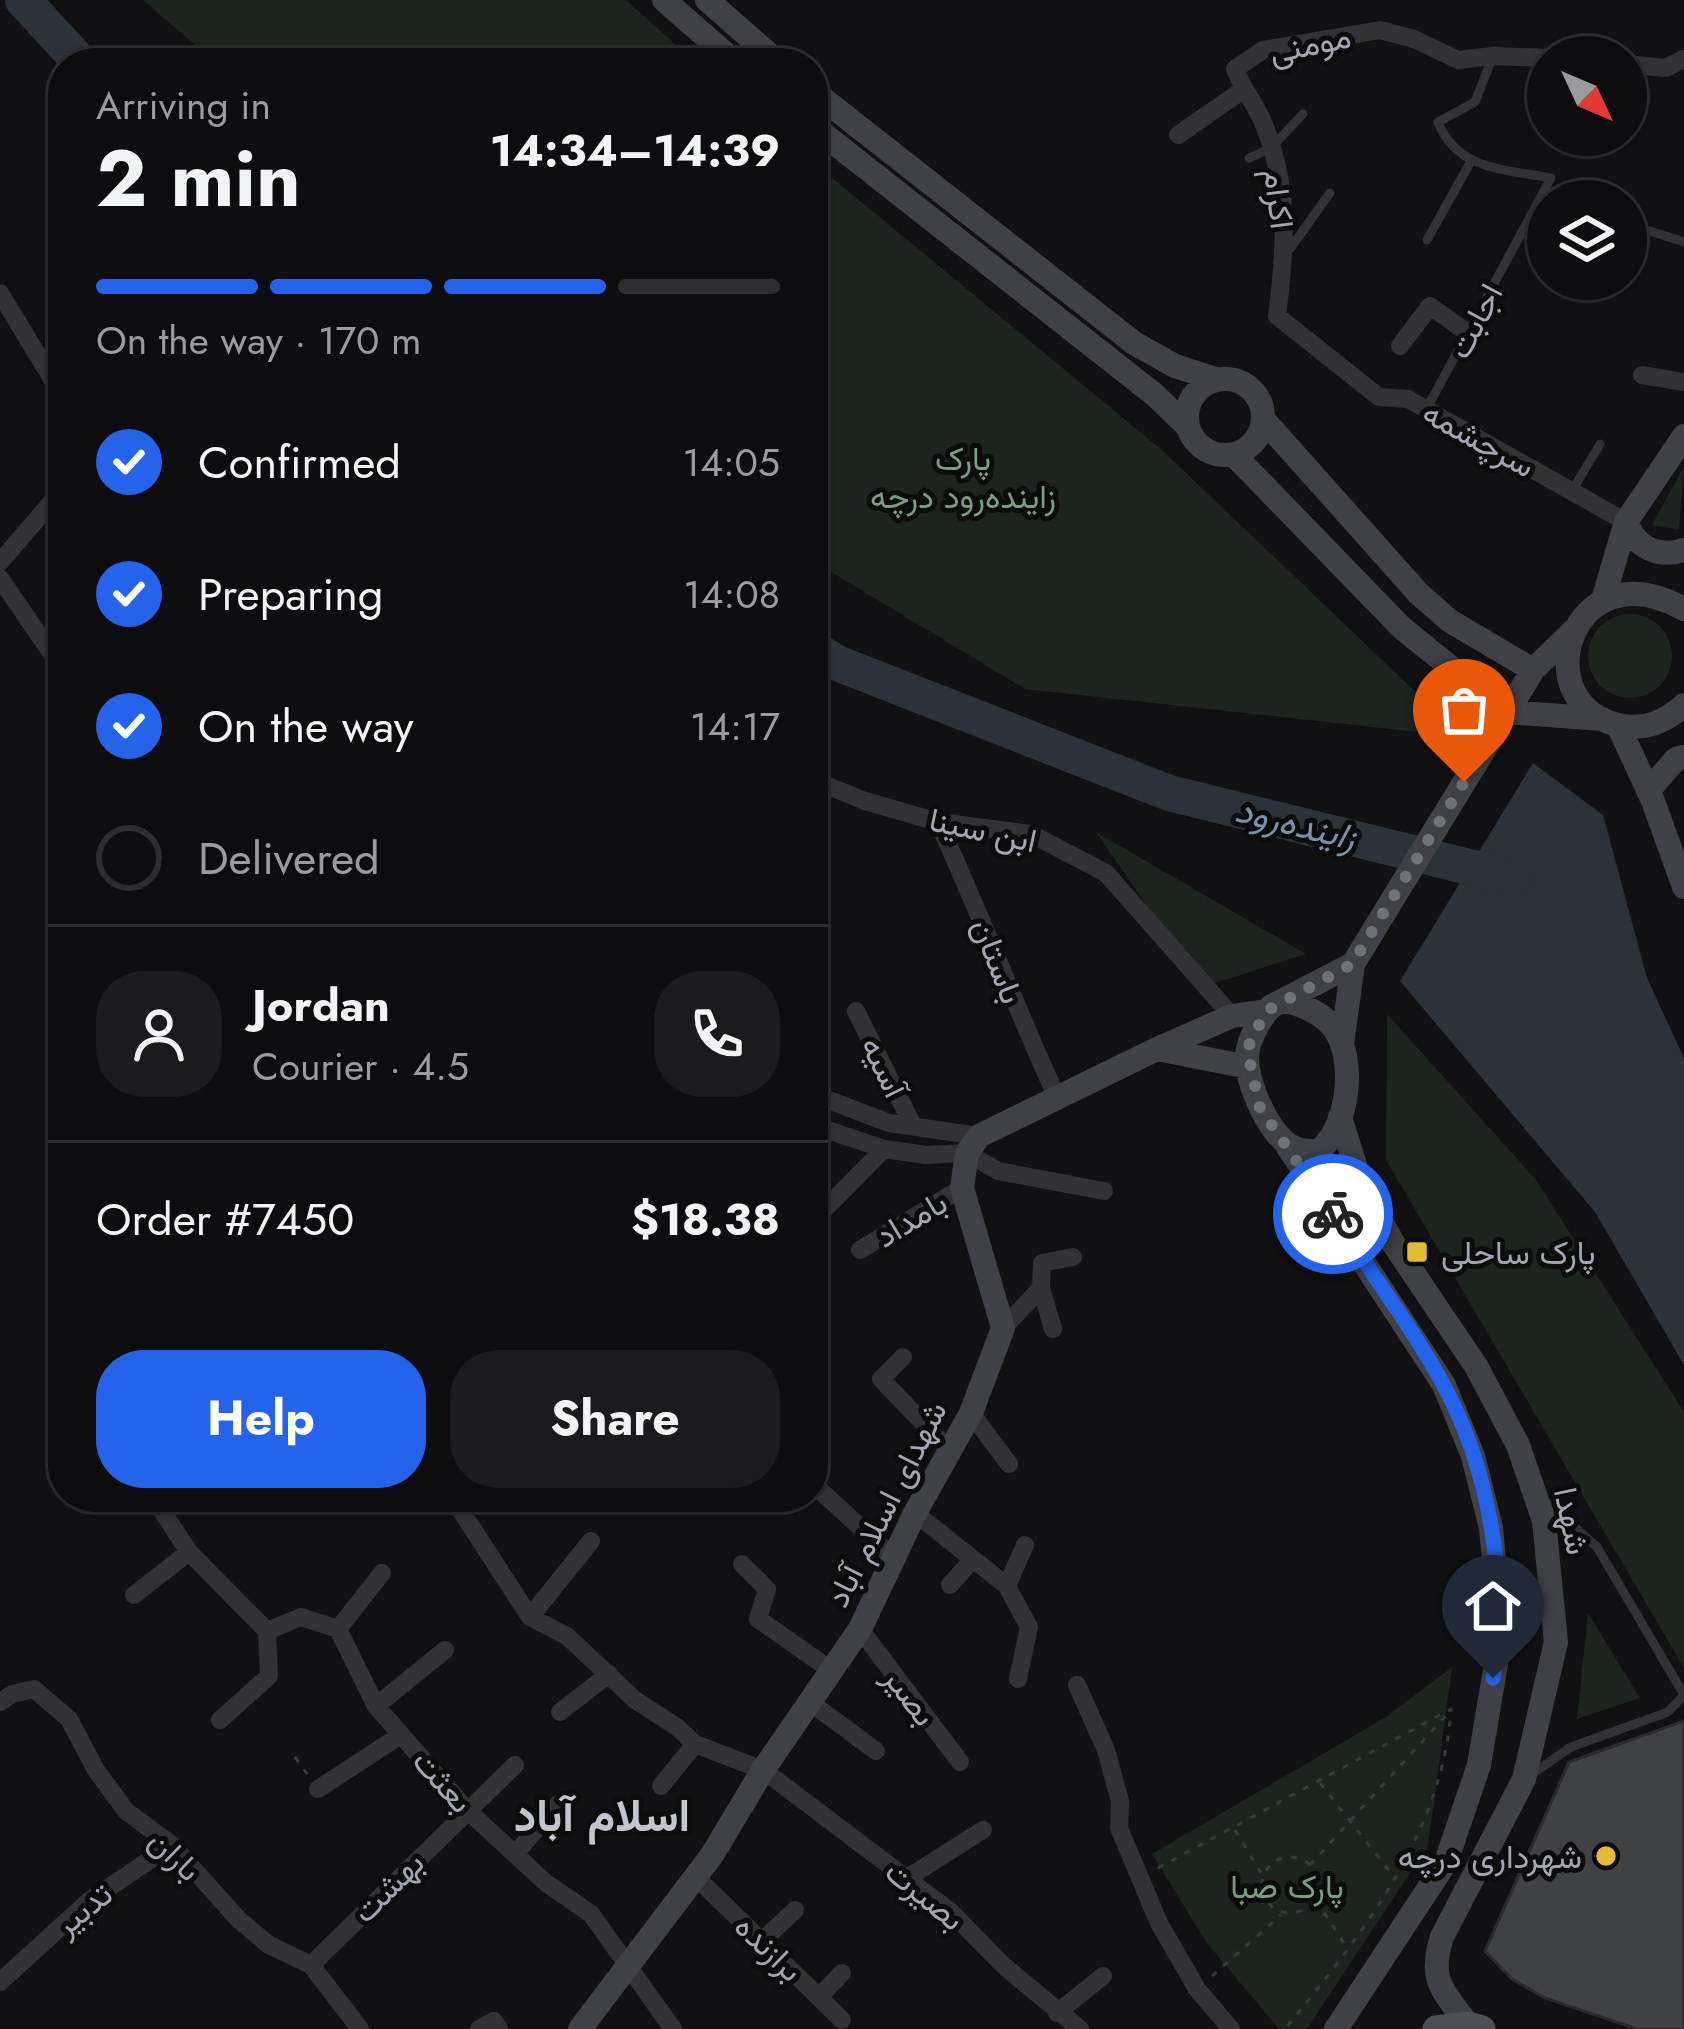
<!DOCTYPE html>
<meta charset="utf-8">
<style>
:root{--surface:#0d0c0e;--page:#1b1a1c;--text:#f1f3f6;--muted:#9a9b9e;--line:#2d2c2e;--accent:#2563eb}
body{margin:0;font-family:Jost,Vazirmatn,sans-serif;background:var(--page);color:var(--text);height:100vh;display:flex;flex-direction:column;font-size:45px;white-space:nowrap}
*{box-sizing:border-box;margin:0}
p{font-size:39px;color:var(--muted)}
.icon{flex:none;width:66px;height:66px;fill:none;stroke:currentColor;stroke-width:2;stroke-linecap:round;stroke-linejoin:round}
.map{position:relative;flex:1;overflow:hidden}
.drawer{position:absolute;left:48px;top:48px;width:780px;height:1464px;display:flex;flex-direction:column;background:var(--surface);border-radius:48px;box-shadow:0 3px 9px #0004,0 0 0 3px var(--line)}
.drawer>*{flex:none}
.needle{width:78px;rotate:134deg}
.controls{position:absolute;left:1527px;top:36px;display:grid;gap:24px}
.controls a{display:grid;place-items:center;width:120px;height:120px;border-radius:50%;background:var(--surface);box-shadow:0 3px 9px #0004,0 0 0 3px var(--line);font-size:60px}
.pin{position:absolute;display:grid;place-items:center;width:102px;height:102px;color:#fff;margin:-123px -51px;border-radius:50% 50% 50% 0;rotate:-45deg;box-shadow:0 0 12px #0007}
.pin .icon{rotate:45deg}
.courier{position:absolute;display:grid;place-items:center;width:120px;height:120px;margin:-60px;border:9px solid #2563eb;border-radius:50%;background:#fff;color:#222;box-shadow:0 3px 15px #0007}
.head em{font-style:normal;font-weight:700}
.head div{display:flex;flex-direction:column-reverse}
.head{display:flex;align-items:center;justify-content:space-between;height:204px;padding:0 48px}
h1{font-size:78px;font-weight:700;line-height:90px}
.bar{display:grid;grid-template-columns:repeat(4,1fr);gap:18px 12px;align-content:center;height:144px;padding:0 48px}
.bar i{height:15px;border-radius:9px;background:var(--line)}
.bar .current{background:var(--accent)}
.bar p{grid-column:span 4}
.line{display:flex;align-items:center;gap:30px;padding:0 48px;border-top:3px solid var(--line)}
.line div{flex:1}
.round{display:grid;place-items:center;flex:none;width:126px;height:126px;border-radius:48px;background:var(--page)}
ol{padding:0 48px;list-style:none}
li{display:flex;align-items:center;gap:36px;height:132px}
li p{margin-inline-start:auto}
li .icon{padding:12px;border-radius:50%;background:var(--accent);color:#fff;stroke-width:4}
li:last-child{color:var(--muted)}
li i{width:66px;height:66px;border:6px solid var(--line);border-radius:50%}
.action{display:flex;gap:24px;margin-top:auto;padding:24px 48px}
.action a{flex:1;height:138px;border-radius:48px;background:var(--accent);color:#fff;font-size:48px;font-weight:700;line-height:138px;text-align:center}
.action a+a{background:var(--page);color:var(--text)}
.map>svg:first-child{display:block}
</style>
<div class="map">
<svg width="1684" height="2029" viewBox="0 0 1684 2029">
<rect width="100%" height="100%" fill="#111012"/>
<path fill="#1d241e" d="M143,0h483l70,63h-480z
M813,162l350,289 300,286 -438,-48 -212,-128z
M1684,466l-5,64 -27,-5z
M1588 656a42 42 0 1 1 84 0a42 42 0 1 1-84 0Z
M1096,832l210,122 -103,33z
M1387,1014l149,166 148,232v256l-298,-508z
M1588,1613l52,85 -63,21z
M1452,1667l-24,179 -121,183h-28l-73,-87 -54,-88 234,-137z"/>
<path fill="#2b3239" d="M1533,763l70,52 44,163 37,80v307l-89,-153 -195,-231z"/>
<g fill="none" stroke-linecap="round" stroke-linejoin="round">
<path stroke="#2b3239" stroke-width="36" d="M23,0l58,63
M813,648l24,15 332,130 345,85"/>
</g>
<path fill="#404145" stroke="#2b2b2e" stroke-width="3" d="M1684,1721v308h-47l-92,-31 -33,-19 -27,-28 84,-189z"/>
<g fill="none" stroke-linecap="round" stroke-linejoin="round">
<path stroke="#38393d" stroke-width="3" stroke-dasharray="6 9" stroke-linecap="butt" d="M295,1757l13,18
M1320,1783l75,95
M1235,1830l26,43
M1262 1885a28 28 0 1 1 56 0a28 28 0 1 1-56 0Z
M1310,1865l140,-154
M1158,1868l293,-159c-8,124 -90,227 -166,320
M1316,1900l31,48
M1212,1976l69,-61"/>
<path stroke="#323236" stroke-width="9" d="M1249,158l22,-10 32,-34
M1634,226l50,16
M1427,240l44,-79
M1289,250l41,-57
M1426,410l125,-232c-45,-9 -94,-7 -113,-56l37,-20 18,-46
M1572,491l28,-47
M1529,1776l42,-29 97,-35 16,-17 -87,-148 -50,-44"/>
<path stroke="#323236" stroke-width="18" d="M1548,58l-55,-2 -35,4 -44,-21 -34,-9 -117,20 -28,19c7,19 19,33 27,51 28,65 24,127 15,196l102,81 29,2 218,123
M1626,64l39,4 19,-9
M1178,135l65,-45
M0,293l63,104
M1400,346l30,-40 38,27
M1642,375l42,7
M0,562l63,-73
M0,578l63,92
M813,780l52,21 73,21 93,12 75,39 126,143
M938,822c42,91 78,186 120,278
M856,1011l56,113
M61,1025l2,4
M813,1094l76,29 90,13
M813,1125l71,24 41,6 42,-2 31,18 106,20
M813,1221l71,-72
M860,1250l102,-62
M1041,1288l12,41
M1003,1328l38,-40 1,-25 31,-6
M903,1357l-22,22 69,72
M971,1413l38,51
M813,1484l81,74
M153,1497l36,55 78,79
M452,1497l78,120 37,19 68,64 42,27 18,17 68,26 188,142 53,54 76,63
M264,1502l5,-5
M915,1513l92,73 22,41 -11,52
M742,1564l25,25 -9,30 73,51
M950,1585l21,-24
M1007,1586l18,-41
M134,1595l55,-43
M530,1617l61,-76
M338,1629l44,-56
M860,1629l100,133
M267,1631l34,-14 37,12 38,77 90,103 80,74 45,31 82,115
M1077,1685l29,65 14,51 -1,27 40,95 38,66 34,40
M0,1702l12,-8 22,-5 35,30 27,51 30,41 46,34 66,74 31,26 42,20 49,64
M810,1702l66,49
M376,1706l69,-56
M560,1712l49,-38
M220,1720l49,-44 -2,-45
M661,1786l34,-42
M318,1789l83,-54
M515,1854l43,-50
M696,1877l146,143
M907,1878l76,-48
M762,1941l33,-31
M311,1965l204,-200
M0,1982l89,-81 83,-56
M819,1997l23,-24
M1057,2013l46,-37
M479,2029l15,-8 5,8"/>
<path stroke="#404146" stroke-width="24" d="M664,0l72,63
M707,0l72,63
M813,91l321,252 41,23 40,13
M813,126l342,269 32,31
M1187 417a38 38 0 1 1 76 0a38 38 0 1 1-76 0Z
M1263,419l156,175 31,27 83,49
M1234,455l168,173 104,84 96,7
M1626,522c10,25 31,36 58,28
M1603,600l23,-78 58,-86
M1684,609c-116,-65 -162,101 -60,117 24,4 43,-6 60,-21
M1618,725l35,76 31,86
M1648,791l28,-32 8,-2
M1283,1001c18,3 37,11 50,26 24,31 16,102 -15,124 -11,0 -19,0 -29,-6 -22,-14 -47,-70 -41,-96 3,-14 14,-34 24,-43l81,-42
M1342,1044l11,-80 180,-294 41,-40
M1248,1067l-91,-18 75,-33 34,-5
M1340,1117l21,67 32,59 83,123 42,79 26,76 12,121 -32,137 -82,158c-14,44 1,53 26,88
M1286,1144l158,241 29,71 18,72 10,106 -22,131 -33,97 -110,167
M580,2029l132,-174 51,-85 97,-141 55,-116 56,-100 32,-85 -41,-140 5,-35 12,-17 178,-87"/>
<path stroke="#4e4f55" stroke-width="27" d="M1436,2029l32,-4 14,4"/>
</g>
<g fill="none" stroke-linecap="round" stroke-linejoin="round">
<path stroke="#70727a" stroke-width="12" stroke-dasharray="0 21.6" d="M1333,1214l-73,-106 -13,-59 19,-38 86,-47 112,-182"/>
<path stroke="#2563eb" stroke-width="15" d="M1333,1214c36,57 78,111 110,170 46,84 66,199 50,294"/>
</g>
<g fill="#e4ba36" stroke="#0c0c0d" stroke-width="4.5">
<rect x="1405" y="1240" width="24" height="24" rx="6"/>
<circle cx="1606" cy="1856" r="12"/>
</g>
<g text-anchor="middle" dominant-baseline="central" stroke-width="10" stroke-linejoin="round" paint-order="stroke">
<g font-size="33" fill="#a3a6b2" stroke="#0c0c0d">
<text transform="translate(1310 44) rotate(-12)">مومنی</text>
<text transform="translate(1279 199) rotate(83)">اکرام</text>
<text transform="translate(1475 321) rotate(-62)">اجابت</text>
<text transform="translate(1479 439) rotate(29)">سرچشمه</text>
<text transform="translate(983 830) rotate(12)">ابن سینا</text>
<text transform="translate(998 961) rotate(69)">باستان</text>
<text transform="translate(884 1067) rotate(64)">آسیه</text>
<text transform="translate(911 1219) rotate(-31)">بامداد</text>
<text transform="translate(886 1504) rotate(-63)">شهدای اسلام آباد</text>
<text transform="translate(1572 1521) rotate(78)">شهدا</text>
<text transform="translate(910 1696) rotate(53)">بصیر</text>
<text transform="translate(443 1781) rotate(48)">بعثت</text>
<text transform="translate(175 1855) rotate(44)">باران</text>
<text transform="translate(388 1887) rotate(-45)">بهشت</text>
<text transform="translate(925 1895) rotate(39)">بصیرت</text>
<text transform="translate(83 1909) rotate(-39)">تدبیر</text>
<text transform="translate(769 1948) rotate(44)">برازنده</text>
</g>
<g font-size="33" fill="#7b9c80" stroke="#0c0c0d">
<text x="963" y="458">پارک<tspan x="963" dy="38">زاینده‌رود درچه</tspan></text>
<text x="1287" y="1886">پارک صبا</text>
</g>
<g font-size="33" fill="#a3a6b2" stroke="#0c0c0d" text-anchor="start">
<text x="1441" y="1252">پارک ساحلی</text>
<text x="1582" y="1856" text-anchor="end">شهرداری درچه</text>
</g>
<g font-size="36" font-style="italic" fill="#7b90ab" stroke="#0c0c0d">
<text transform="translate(1296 823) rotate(14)">زاینده‌رود</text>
</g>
<g font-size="45" font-weight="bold" fill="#c3c5ce" stroke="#0c0c0d">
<text x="602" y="1815">اسلام آباد</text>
</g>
</g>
</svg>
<div class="controls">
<a><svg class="needle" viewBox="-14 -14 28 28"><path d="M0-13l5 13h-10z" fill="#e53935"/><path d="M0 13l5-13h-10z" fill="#9a9b9e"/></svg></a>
<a><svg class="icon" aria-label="layers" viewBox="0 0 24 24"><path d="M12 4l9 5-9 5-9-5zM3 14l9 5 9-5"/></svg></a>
</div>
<div class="pin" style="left:1464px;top:782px;background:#ea580c"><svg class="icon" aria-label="bag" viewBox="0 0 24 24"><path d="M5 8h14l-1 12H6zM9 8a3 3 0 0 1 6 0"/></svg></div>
<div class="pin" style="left:1493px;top:1678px;background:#1f2937"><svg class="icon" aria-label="home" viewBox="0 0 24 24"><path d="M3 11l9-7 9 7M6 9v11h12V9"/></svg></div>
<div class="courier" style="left:1333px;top:1214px"><svg class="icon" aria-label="bike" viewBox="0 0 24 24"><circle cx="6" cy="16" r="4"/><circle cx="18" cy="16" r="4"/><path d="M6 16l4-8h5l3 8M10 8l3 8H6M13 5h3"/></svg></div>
<section class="drawer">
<div class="head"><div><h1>2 min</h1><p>Arriving in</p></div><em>14:34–14:39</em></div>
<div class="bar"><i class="current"></i><i class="current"></i><i class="current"></i><i></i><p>On the way · 170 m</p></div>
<ol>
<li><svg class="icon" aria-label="check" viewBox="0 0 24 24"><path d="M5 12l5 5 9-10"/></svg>Confirmed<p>14:05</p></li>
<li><svg class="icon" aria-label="check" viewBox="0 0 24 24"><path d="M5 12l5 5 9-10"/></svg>Preparing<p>14:08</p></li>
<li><svg class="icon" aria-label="check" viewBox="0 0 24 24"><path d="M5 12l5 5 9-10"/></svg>On the way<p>14:17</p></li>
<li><i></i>Delivered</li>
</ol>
<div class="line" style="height:216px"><a class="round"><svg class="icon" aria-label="person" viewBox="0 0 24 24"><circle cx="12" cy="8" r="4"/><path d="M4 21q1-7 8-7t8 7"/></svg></a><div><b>Jordan</b><p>Courier · 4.5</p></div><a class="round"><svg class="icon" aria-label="phone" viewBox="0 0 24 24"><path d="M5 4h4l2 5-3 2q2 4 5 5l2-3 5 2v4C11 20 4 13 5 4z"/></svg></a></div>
<div class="line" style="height:156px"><div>Order #7450</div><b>$18.38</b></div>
<div class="action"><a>Help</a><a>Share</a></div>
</section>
</div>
